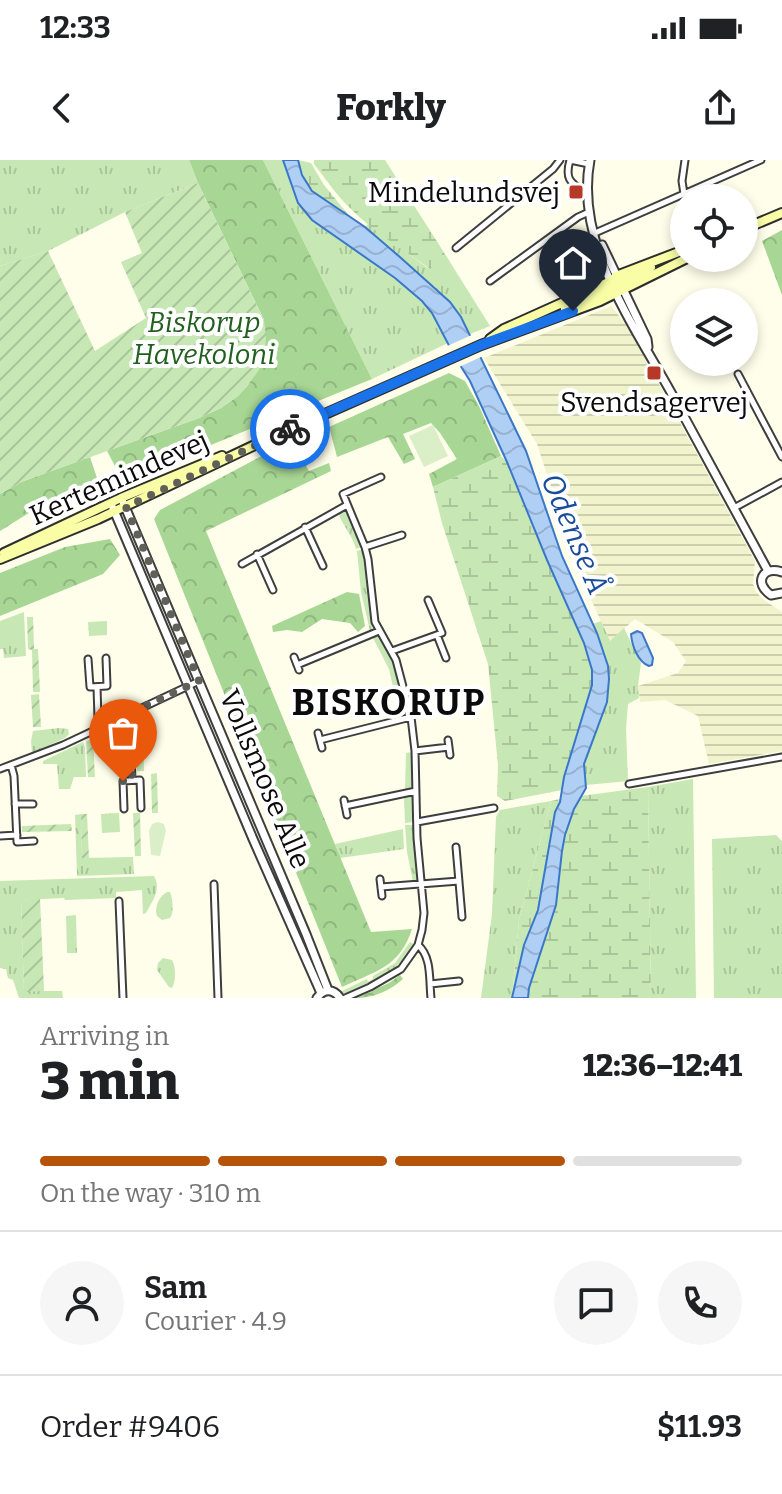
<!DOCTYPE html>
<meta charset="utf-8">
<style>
:root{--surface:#fff;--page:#f6f6f6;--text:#202124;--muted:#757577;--line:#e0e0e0;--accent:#b45309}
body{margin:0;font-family:Bitter,serif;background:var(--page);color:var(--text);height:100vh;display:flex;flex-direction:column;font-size:30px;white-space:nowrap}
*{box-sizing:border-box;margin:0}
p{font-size:26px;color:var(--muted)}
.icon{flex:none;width:44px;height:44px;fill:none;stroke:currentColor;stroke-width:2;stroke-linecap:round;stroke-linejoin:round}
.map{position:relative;height:838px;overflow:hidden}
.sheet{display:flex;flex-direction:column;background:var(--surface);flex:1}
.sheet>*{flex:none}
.buttons{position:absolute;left:670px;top:24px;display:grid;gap:16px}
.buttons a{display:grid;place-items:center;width:88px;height:88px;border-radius:50%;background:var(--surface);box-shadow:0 4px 12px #0003;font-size:40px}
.pin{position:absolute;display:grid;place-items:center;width:68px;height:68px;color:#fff;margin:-82px -34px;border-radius:50% 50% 50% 0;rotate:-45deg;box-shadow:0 0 8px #0007}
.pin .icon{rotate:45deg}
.courier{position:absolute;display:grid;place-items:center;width:80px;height:80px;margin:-40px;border:6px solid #1a73e8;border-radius:50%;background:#fff;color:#222;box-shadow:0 2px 10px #0007}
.summary em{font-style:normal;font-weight:800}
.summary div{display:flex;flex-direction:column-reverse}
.summary{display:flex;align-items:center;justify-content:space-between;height:136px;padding:0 40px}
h1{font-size:52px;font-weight:800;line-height:60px}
.bar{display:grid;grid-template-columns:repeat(4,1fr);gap:12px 8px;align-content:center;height:96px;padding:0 40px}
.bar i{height:10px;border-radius:6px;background:var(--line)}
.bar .current{background:var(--accent)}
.bar p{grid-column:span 4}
.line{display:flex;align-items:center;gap:20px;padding:0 40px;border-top:2px solid var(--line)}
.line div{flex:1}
.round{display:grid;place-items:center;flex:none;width:84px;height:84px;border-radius:42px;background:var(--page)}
.status{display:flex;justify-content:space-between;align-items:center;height:56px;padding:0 40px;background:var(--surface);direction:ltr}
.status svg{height:22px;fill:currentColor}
header{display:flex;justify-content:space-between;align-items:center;height:104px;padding:0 40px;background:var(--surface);font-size:36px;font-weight:800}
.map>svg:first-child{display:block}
</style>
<div class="status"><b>12:33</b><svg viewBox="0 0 49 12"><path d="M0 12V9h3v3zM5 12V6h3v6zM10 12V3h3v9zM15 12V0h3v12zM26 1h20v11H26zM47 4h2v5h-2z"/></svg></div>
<header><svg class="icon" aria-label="back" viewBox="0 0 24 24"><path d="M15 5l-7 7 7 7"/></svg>Forkly<svg class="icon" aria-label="share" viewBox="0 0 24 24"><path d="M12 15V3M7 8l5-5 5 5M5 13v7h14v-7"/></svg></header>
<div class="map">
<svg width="782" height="838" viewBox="0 0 782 838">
<defs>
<pattern id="farmland-rules" width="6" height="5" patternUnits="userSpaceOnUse" patternTransform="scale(2)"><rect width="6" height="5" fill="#f0f3cb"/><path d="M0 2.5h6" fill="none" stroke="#cccfad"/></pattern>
<pattern id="grass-tufts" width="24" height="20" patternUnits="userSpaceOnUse" patternTransform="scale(2)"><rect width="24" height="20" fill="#c7e7b5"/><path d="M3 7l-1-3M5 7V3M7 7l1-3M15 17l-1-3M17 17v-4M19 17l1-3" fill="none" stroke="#aac59a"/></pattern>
<pattern id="forest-crowns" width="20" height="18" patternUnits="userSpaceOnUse" patternTransform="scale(2)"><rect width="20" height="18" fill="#a8d795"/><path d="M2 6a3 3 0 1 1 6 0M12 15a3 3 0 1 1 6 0" fill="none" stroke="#8fb77f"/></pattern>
<pattern id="wetland-marsh" width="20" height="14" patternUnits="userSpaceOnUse" patternTransform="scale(2)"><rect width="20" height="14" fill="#c7e7b5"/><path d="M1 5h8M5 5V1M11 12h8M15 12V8" fill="none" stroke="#aac59a"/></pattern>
<pattern id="garden-furrows" width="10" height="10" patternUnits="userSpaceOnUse" patternTransform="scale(2)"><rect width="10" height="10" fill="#c7e7b5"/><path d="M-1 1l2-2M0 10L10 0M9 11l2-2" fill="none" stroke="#aac59a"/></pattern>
<pattern id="water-waves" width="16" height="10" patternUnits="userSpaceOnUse" patternTransform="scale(2)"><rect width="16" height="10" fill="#b0cff4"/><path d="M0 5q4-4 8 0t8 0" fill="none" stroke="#96b0d0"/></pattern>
</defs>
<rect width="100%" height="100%" fill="#fffeea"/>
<path fill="url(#farmland-rules)" d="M611,146l17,21 127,234 -2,23 3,8 8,8 18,12v139l-73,13 -11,-48 -33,-16 -25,2 -2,-16 40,-13 8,-12 -13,-19 -38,-23 -25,22 -30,-66 -43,-131 -53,-86z"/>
<path fill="url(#grass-tufts)" d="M0,0h189l9,23 -73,29 -77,39 -48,15z
M263,0h20l15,43 14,17 61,41 49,40 10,12 16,30 -76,36z
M368,64l61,45 16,-15 45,72 -20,8 -20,-32 -85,-75z
M343,350l5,1 14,36 -6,2c-3,-13 -13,-23 -18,-36z
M363,389l7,44 2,37 -2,1 -9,-39 -4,-41z
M24,452l2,44 -22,2 -1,-9h-3v-28z
M107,461v14l-18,1 -1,-14z
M601,461l9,20 14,-13 17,35 -3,23 1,12 -11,6 -2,25 2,52 -42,4 -2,-13v-8c8,-28 26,-55 25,-85 0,-18 -9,-38 -16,-55z
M376,475l3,1 15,26 12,48 -1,6 -5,1 -11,-48 -17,-33z
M59,568l9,1 1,5 -4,4 -33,15 -1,-12 2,-10z
M83,582l2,5 1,30h-12l-4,12h-11l-2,-25h-14v-3z
M412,592l1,34 -2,3 -6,1 1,-37z
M693,619l3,219h-45l-3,-211z
M410,635l3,2v25l-8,1 -1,-26z
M551,641l-32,119 -7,78h-31l11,-84 4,-97 4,-7z
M119,653l1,19 -18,1 -1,-19z
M81,654l1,44 51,-1 1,17 -57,2 -2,-61z
M405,665h9l4,54 -2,3h-3l-6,-30z
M403,669l1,20 -64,9 -5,-14z
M776,675l6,6v157h-68l-2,-159z
M154,716c8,14 -2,25 -8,37l-3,1 -1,-24 -26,2v6l-51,2 -1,-2 -43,2 3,91h38l1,7h-44l-6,-18 -5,-2 -2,-9 -6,-1v-87z
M167,732h3c3,7 4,21 0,26l-8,2 -5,-4c-3,-8 2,-20 10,-24z
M76,755l1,38h-10l-1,-37z
M410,782l4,2c-14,27 -39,37 -66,49h-5l-1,-2 25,-12 1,3 5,-3v-3l22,-13z
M163,798l9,2c4,7 4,21 0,28l-3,-1 -12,-17 1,-7z"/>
<path fill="url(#forest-crowns)" d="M189,0h74l109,219 -249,102 -16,-30 92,-33 22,-10 17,-12 10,-11 16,-65 -66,-137z
M782,70v65l-20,-54z
M449,213l16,8 14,25 22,50 -68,31 -4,-13 28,-15 -17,-26 -9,-10 -28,11 12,25 -11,5 -16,-27 -51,20 -8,-30z
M323,268l2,12 -1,5 -23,12 8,14 20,-8 2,8 -125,60 165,401 41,-3c-12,38 -36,42 -70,58l-188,-468 6,-9 109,-58z
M90,297l10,30 -68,24 -32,20v-37l21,-12z
M110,379l10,16 -17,19 -103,42v-43l65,-26z
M347,432l12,2 6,32 -7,6 -8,-9 -28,-4 -20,13 -15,-2 -14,2 -1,-6z
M400,815l3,4c-13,12 -30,19 -48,19l34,-15z"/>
<path fill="url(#wetland-marsh)" d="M298,0l13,3 13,22 27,33c-27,-18 -44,-24 -53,-58z
M314,0h71l60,94 -15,15c-27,-20 -57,-37 -80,-61 -14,-13 -24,-29 -36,-44z
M501,296l6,6c13,33 25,65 39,97 16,37 49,86 46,126l-27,86 -3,19 -57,11 -8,-5 1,-31 -10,-101 -46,-141 -9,-36z
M648,627l3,211h-123l1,-10 27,-83 6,-54 8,-31 11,-24z
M560,639l-5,13 -17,98 -14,35 -11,44 6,-69 32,-119z"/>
<path fill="url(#garden-furrows)" d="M198,23l66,137 2,16 -1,18 -6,16 -11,15 -10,11 -17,12 -22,10 -178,64 -21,12v-228l48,-15 47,100 51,-33 -25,-56 21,-9 -17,-41z
M27,457h6l1,32h4l2,43h-7l-1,-42 -4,-1z
M39,534l2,33h-8l-2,-32z
M136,557h7l1,54h-7z
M93,580l2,37h-7l-2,-36z
M157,613l1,40h-6l-1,-39z
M133,653h7l1,43h-6z
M81,654h6l2,44h-7z
M71,664l1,7 -50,1v-6z
M40,738l4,93 -20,1 -3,-92z"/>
<path fill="#daefc7" d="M433,265l15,31 -24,11 -15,-31z
M158,662l6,2 2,7 -6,25 -9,-1 -2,-24 3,-7z"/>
<path fill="url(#water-waves)" stroke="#3978c9" stroke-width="2" d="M283,0h15l4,15 10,16 53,36 36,31 49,44 11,15 65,134 36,105 35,77 11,33 1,13 -2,23 -23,62 2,24 -12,21 -9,26 -3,16 -6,54 -27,83 -1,10h-16l12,-53 14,-35 17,-98 5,-10 4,-25 28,-92v-15l-8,-27 -37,-83 -40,-98 -37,-81 -15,-24 -23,-44 -10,-12 -27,-23 -83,-58 -14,-17z
M637,471l5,2 11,25 -1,7 -3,1c-11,-4 -17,-20 -18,-32z"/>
<path fill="#fffeea" d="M474,174l9,22 -26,12 -12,-21z"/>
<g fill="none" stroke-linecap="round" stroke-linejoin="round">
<g stroke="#3e3e3e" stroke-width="9">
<path id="minor" d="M570,0c-6,21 2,23 17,34
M570,0l19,4
M684,34l-2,-13 3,-21
M595,73l166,-73
M456,88l97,-79 7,-9
M490,121l88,-64 11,-5
M738,214l44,83
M734,348l48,-26
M305,367l18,39
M365,387l37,-12
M257,394l16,36
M242,404l105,-59
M437,475l9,23
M392,491l50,-18 -14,-33
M294,497l5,13
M88,499l2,28 17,-1 -1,-28
M297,505l82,-34
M97,527l1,31 3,9
M123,556l7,20 2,44
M318,573l4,15
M320,580l91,-23
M448,580l2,15
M415,591l34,-4
M11,605l3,11 3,66 17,-1
M0,609l63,-24 136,-64
M629,624l153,-27
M344,640l3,15
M15,644h18
M345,646l71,-15
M124,649l-1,-28 17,-1 1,28
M417,662l77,-14
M0,676l17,-1
M456,687l6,70
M380,719l2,17
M214,724l4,114
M381,727l78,-6
M119,741l4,97
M418,785c14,12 11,35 13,53
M430,824l29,-3
M345,838l25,-11 31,-18 17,-24 4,-15 2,-17 -7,-75 -2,-87 -4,-34 -15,-57 -21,-38 -7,-63 -3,-12 -22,-53 38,-17"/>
</g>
<g stroke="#3e3e3e" stroke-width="11">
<path id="tertiary" d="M590,0c-16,85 46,168 84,238 31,58 63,115 94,173
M602,85l45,94 1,8
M123,342l183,432 22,56
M113,348l140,331 68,154
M782,412c-19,-7 -29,11 -11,23l11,-2
M317,838c6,-9 16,-10 23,0"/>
</g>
<g stroke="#2d2d2d" stroke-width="12">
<path id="secondary" d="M744,69l38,-16
M615,133l5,-10 31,-16
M565,149l47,-22 4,-10
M490,179l14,-10 107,-48 5,-5 68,-26
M4,393l117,-55 101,-42
M0,399l98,-40 159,-75 224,-99 119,-44 87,-43"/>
</g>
<use href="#minor" stroke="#fff" stroke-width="5"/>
<use href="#tertiary" stroke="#fff" stroke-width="7"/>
<use href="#secondary" stroke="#f8fda6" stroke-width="8"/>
</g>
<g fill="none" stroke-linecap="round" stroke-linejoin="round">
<path stroke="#606059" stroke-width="8" stroke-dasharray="0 14.4" d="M123,621l9,-1 -2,-44 -7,-20 76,-35 -73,-174 164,-78"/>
<path stroke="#1a73e8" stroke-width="10" d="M290,269l191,-84 92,-34"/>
</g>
<g fill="#b73827" stroke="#fff" stroke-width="3">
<rect x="568" y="24" width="16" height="16" rx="4"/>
<rect x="646" y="205" width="16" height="16" rx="4"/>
</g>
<g text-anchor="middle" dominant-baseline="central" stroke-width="8" stroke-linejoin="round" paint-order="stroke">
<g font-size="28" fill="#0b0b0b" stroke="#fff" text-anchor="end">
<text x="560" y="32">Mindelundsvej</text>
<text x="654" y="242" text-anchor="middle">Svendsagervej</text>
</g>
<g font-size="28" font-style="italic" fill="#21601e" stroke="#fff">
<text x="204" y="162">Biskorup<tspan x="204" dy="32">Havekoloni</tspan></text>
</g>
<g font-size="28" fill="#0b0b0b" stroke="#fff">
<text transform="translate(119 318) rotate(-24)">Kertemindevej</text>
<text transform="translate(265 619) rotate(67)">Vollsmose Alle</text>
</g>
<g font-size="30" font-style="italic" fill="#194c99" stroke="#fff">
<text transform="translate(575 374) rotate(67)">Odense Å</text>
</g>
<g font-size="36" font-weight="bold" letter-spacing="2" fill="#0b0b0b" stroke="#fff">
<text x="389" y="543">BISKORUP</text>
</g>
</g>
</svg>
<div class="buttons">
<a><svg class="icon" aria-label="locate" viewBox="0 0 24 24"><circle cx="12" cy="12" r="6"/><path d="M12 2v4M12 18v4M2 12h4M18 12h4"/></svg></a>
<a><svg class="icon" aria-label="layers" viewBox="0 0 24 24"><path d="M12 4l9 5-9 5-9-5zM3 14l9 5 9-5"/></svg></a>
</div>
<div class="pin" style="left:123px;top:621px;background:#ea580c"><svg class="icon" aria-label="bag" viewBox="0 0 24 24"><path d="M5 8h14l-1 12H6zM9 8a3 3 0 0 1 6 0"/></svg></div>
<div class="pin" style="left:573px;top:151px;background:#1f2937"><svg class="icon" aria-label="home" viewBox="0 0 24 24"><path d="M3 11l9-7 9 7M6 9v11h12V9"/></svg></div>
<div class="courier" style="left:290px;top:269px"><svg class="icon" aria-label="bike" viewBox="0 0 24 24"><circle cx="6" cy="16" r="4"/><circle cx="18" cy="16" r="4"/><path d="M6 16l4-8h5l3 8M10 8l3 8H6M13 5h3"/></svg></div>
</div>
<section class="sheet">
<div class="summary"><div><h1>3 min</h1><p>Arriving in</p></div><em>12:36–12:41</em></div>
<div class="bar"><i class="current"></i><i class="current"></i><i class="current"></i><i></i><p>On the way · 310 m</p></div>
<div class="line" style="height:144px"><a class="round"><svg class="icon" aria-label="person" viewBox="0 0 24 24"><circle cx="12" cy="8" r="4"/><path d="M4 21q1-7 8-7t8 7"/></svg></a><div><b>Sam</b><p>Courier · 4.9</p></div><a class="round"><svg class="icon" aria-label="chat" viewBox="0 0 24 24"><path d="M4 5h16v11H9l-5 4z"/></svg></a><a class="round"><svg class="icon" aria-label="phone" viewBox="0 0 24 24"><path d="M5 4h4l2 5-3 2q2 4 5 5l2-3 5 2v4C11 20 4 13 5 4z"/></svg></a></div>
<div class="line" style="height:104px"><div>Order #9406</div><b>$11.93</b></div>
</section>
